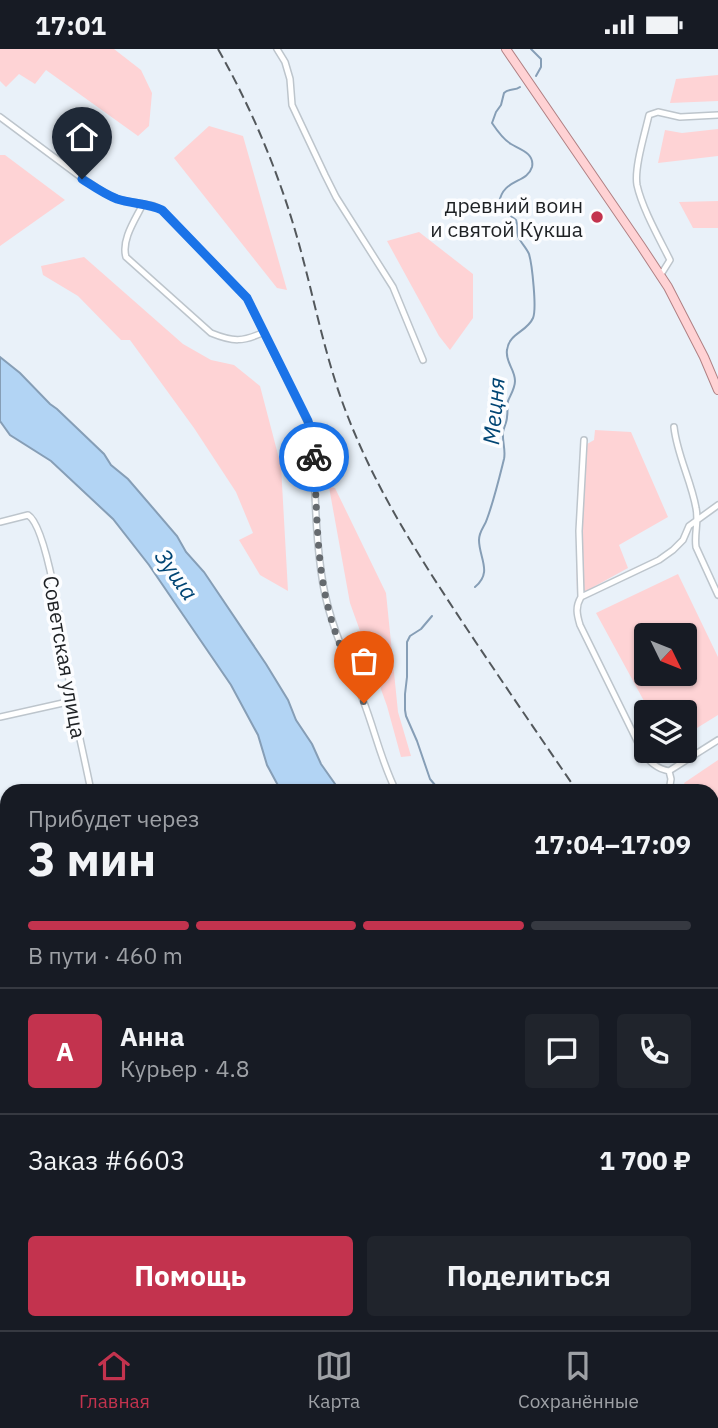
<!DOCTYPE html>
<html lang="ru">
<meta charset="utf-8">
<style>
:root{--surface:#171b24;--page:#20242c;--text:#f1f3f6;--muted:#9ea1a6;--line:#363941;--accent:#c3334e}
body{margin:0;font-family:"IBM Plex Sans",sans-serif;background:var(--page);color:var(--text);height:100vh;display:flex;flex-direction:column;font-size:26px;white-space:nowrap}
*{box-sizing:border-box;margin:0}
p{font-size:23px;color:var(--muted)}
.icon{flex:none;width:38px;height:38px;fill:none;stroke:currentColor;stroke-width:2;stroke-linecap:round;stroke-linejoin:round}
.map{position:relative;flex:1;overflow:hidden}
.drawer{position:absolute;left:0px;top:735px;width:719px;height:546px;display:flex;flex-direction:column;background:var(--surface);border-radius:21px 21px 0 0;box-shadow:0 2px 5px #0004}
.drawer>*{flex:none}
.needle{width:46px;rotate:133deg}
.controls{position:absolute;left:634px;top:574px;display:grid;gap:14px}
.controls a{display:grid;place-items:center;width:63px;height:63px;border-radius:7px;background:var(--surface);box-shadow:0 2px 5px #0004;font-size:35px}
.pin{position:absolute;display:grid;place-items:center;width:60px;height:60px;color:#fff;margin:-72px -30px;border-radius:50% 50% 50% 0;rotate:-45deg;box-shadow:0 0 7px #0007}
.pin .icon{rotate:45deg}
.courier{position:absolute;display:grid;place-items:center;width:70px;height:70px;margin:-35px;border:5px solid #1a73e8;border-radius:50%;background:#fff;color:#222;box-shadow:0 2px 9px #0007}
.headline em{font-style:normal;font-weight:800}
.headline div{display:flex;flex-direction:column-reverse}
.headline{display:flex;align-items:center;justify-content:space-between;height:119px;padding:0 28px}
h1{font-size:46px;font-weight:800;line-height:52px}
.bar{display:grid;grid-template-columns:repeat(4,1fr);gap:10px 7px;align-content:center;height:84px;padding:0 28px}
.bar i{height:9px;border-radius:5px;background:var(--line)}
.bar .current{background:var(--accent)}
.bar p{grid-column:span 4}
.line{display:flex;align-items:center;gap:18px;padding:0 28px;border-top:2px solid var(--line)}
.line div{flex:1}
.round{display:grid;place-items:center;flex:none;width:74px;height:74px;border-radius:7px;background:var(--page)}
.action{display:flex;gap:14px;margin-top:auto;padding:14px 28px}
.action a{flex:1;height:80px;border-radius:7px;background:var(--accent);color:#fff;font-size:28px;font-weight:800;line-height:80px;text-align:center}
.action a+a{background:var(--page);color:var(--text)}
.status{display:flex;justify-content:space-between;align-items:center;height:49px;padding:0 35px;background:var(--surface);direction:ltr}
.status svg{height:19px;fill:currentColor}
.tabs{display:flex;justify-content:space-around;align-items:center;height:98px;border-top:2px solid var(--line);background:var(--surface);font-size:19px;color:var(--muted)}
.tabs a{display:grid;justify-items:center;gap:4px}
.tabs .current{color:var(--accent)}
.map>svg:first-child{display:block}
</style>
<div class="status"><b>17:01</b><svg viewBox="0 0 49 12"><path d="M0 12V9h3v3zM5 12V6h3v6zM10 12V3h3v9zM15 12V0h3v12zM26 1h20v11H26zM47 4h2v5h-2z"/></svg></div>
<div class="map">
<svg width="718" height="1281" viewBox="0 0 718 1281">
<rect width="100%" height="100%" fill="#e9f1f9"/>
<path fill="#fed3d5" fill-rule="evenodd" d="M0,0h114l27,21 11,23 -3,33 -11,10 -92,-66 -11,14 -16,-10 -13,13 -6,-6z
M718,26v26l-48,2 6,-24z
M209,77l34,10 44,154 -10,-2 -103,-130z
M718,80v27l-60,7 7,-33 17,3z
M0,106h5l60,45 -65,46z
M718,152v27h-25l-14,-26z
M419,183l54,42v44l-23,32 -11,-14 -52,-95z
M84,208l99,87 28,16 23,5 26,21 21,80 7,125 -28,-16 -21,-35 14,-7 -17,-41 -42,-64 -64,-88h-9l-43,-44 -35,-21 -2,-9z
M595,381l36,2 37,85 -49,28 9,23 -51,28 -1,-63 6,-86 12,-7z
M329,438l6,1 51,105 12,119 13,44 -10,1 -14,-51 -37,-103z
M678,525l40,83v58l-34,21v-24h-34l-54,-99zM646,586h38v39h-38z
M718,711v81l-6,-1v-49c-10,0 -23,3 -28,-8z
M523,1274h55l4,7h-56z"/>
<path fill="#b2d4f4" stroke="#869eb6" stroke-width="2" d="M0,308l20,16 30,31 7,5 47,45 7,11 17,14 49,57 9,16 18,20 62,92 22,36 8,20 16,24 9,20 19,27h-59l-14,-26 -9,-30 -27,-50 -82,-120 -36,-46 -62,-58 -41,-26 -10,-14z
M399,1274h69l1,7h-69z"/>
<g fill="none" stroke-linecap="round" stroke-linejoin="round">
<path stroke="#869eb6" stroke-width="2" d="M531,0l10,10v8l-5,9
M475,538c18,-15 4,-29 4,-47 0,-9 6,-14 8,-21 7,-19 12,-40 17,-60 2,-9 -2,-18 -1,-27 1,-5 4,-10 4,-15 1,-6 0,-11 1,-16 3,-7 7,-13 7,-20 0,-12 -10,-19 -8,-31 2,-17 20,-18 26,-32 4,-9 -1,-54 -4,-64 -3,-7 -9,-12 -11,-18 -2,-6 0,-11 -2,-16l-13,-10 -4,-7c4,-25 28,-19 33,-36 3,-14 -13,-18 -21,-23 -7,-4 -15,-15 -19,-21l4,-11 5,-7 3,-12c5,-5 11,-2 16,-6
M432,567l-11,13 -11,7 -3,6v35l-2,17v16l1,6 11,25 13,38 10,12"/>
<g stroke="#bdc5cc" stroke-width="8">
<path id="minor" d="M277,0l8,13 5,17 2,26 33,70 11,22 57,90 30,73
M0,68l82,61 26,17 12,5 34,6 8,4 85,88 64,131 2,10c2,48 2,97 10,145 7,41 25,78 40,116 12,31 18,61 33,91
M143,155c-8,16 -22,36 -17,53l85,76c22,9 32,9 53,-1
M660,227l10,-16c-11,-22 -28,-52 -33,-75 -3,-17 8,-52 12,-70l9,-3 22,5 38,-2
M674,378c3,28 17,53 22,81 3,13 -2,26 0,39l22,48
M584,391l-5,91 2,66c-6,10 -4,18 -1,28l63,128c7,9 14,16 26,18
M0,473l28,-7c22,13 39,155 44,186 6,30 13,60 19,90
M581,548l78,-37 14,-10 10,-10 6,-14 29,-21
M0,668l72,-16
M669,722l49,-31
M669,742l2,-12 -2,-8
M712,870l6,10
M0,885l7,-1
M0,1086l7,-2
M712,1179l6,14
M193,1274l1,7
M596,1274l3,7"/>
</g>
<g stroke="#b08184" stroke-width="10">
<path id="primary" d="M506,0l135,197 27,41 36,70 14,33
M712,1032l6,-2
M0,1198l7,-2"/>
</g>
<use href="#minor" stroke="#fff" stroke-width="5"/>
<use href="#primary" stroke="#ffd2d4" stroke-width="8"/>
<path stroke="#53585c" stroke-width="2" stroke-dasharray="10 5" stroke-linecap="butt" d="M218,0c35,62 62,127 81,195 16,58 27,118 49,173 30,77 74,144 119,212 36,54 73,108 110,162
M712,955l6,11
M712,975l6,11"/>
</g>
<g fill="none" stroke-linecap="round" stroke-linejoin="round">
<path stroke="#656a6f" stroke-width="7" stroke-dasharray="0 12.6" d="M314,408c3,50 2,102 14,150 8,33 23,65 36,96"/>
<path stroke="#1a73e8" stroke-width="9" d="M82,130c11,7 22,15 35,20 15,5 31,4 45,11l85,88 61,123 5,18 1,18"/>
</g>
<circle fill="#c3334e" stroke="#fcfdff" stroke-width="2.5" cx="597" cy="168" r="7"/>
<g text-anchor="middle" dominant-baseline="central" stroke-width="7" stroke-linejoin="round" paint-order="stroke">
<g font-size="21" fill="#1e2124" stroke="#fcfdff" text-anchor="end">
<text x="583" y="156">древний воин<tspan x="583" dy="24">и святой Кукша</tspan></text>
</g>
<g font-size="21" fill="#1e2124" stroke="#fcfdff">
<text transform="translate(65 608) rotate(80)">Советская улица</text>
</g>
<g font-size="23" font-style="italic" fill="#004574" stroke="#fcfdff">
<text transform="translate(493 362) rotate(-85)">Мецня</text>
<text transform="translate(177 525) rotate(55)">Зуша</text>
</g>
</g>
</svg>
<div class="controls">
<a><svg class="needle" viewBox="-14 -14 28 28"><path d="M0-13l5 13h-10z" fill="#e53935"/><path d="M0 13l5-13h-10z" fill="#9ea1a6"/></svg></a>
<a><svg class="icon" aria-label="layers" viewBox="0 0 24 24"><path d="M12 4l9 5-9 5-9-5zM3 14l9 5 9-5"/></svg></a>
</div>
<div class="pin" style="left:364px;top:654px;background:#ea580c"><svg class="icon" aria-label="bag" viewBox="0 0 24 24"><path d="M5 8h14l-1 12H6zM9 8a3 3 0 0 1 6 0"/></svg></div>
<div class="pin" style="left:82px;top:130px;background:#1f2937"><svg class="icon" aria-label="home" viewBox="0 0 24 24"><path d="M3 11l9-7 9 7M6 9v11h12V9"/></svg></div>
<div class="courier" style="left:314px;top:408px"><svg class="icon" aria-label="bike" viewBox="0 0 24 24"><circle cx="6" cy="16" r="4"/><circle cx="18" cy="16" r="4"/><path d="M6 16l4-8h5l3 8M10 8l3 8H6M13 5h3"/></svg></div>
<section class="drawer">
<div class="headline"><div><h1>3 мин</h1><p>Прибудет через</p></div><em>17:04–17:09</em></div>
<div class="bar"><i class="current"></i><i class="current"></i><i class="current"></i><i></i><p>В пути · 460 m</p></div>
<div class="line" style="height:126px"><b class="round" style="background:var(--accent);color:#fff">А</b><div><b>Анна</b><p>Курьер · 4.8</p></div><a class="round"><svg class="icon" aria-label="chat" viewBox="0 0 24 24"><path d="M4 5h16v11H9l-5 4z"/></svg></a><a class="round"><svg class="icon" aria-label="phone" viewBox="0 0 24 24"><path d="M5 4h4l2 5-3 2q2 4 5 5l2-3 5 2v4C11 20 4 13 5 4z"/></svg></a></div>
<div class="line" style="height:91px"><div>Заказ #6603</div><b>1 700 ₽</b></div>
<div class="action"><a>Помощь</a><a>Поделиться</a></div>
</section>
</div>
<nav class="tabs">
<a class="current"><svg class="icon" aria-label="home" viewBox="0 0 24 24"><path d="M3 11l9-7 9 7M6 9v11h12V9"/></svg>Главная</a>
<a><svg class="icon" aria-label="map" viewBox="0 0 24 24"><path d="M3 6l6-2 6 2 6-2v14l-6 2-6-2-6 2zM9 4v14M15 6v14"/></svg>Карта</a>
<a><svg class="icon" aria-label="saved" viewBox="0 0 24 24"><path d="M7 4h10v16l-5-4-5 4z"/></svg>Сохранённые</a>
</nav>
